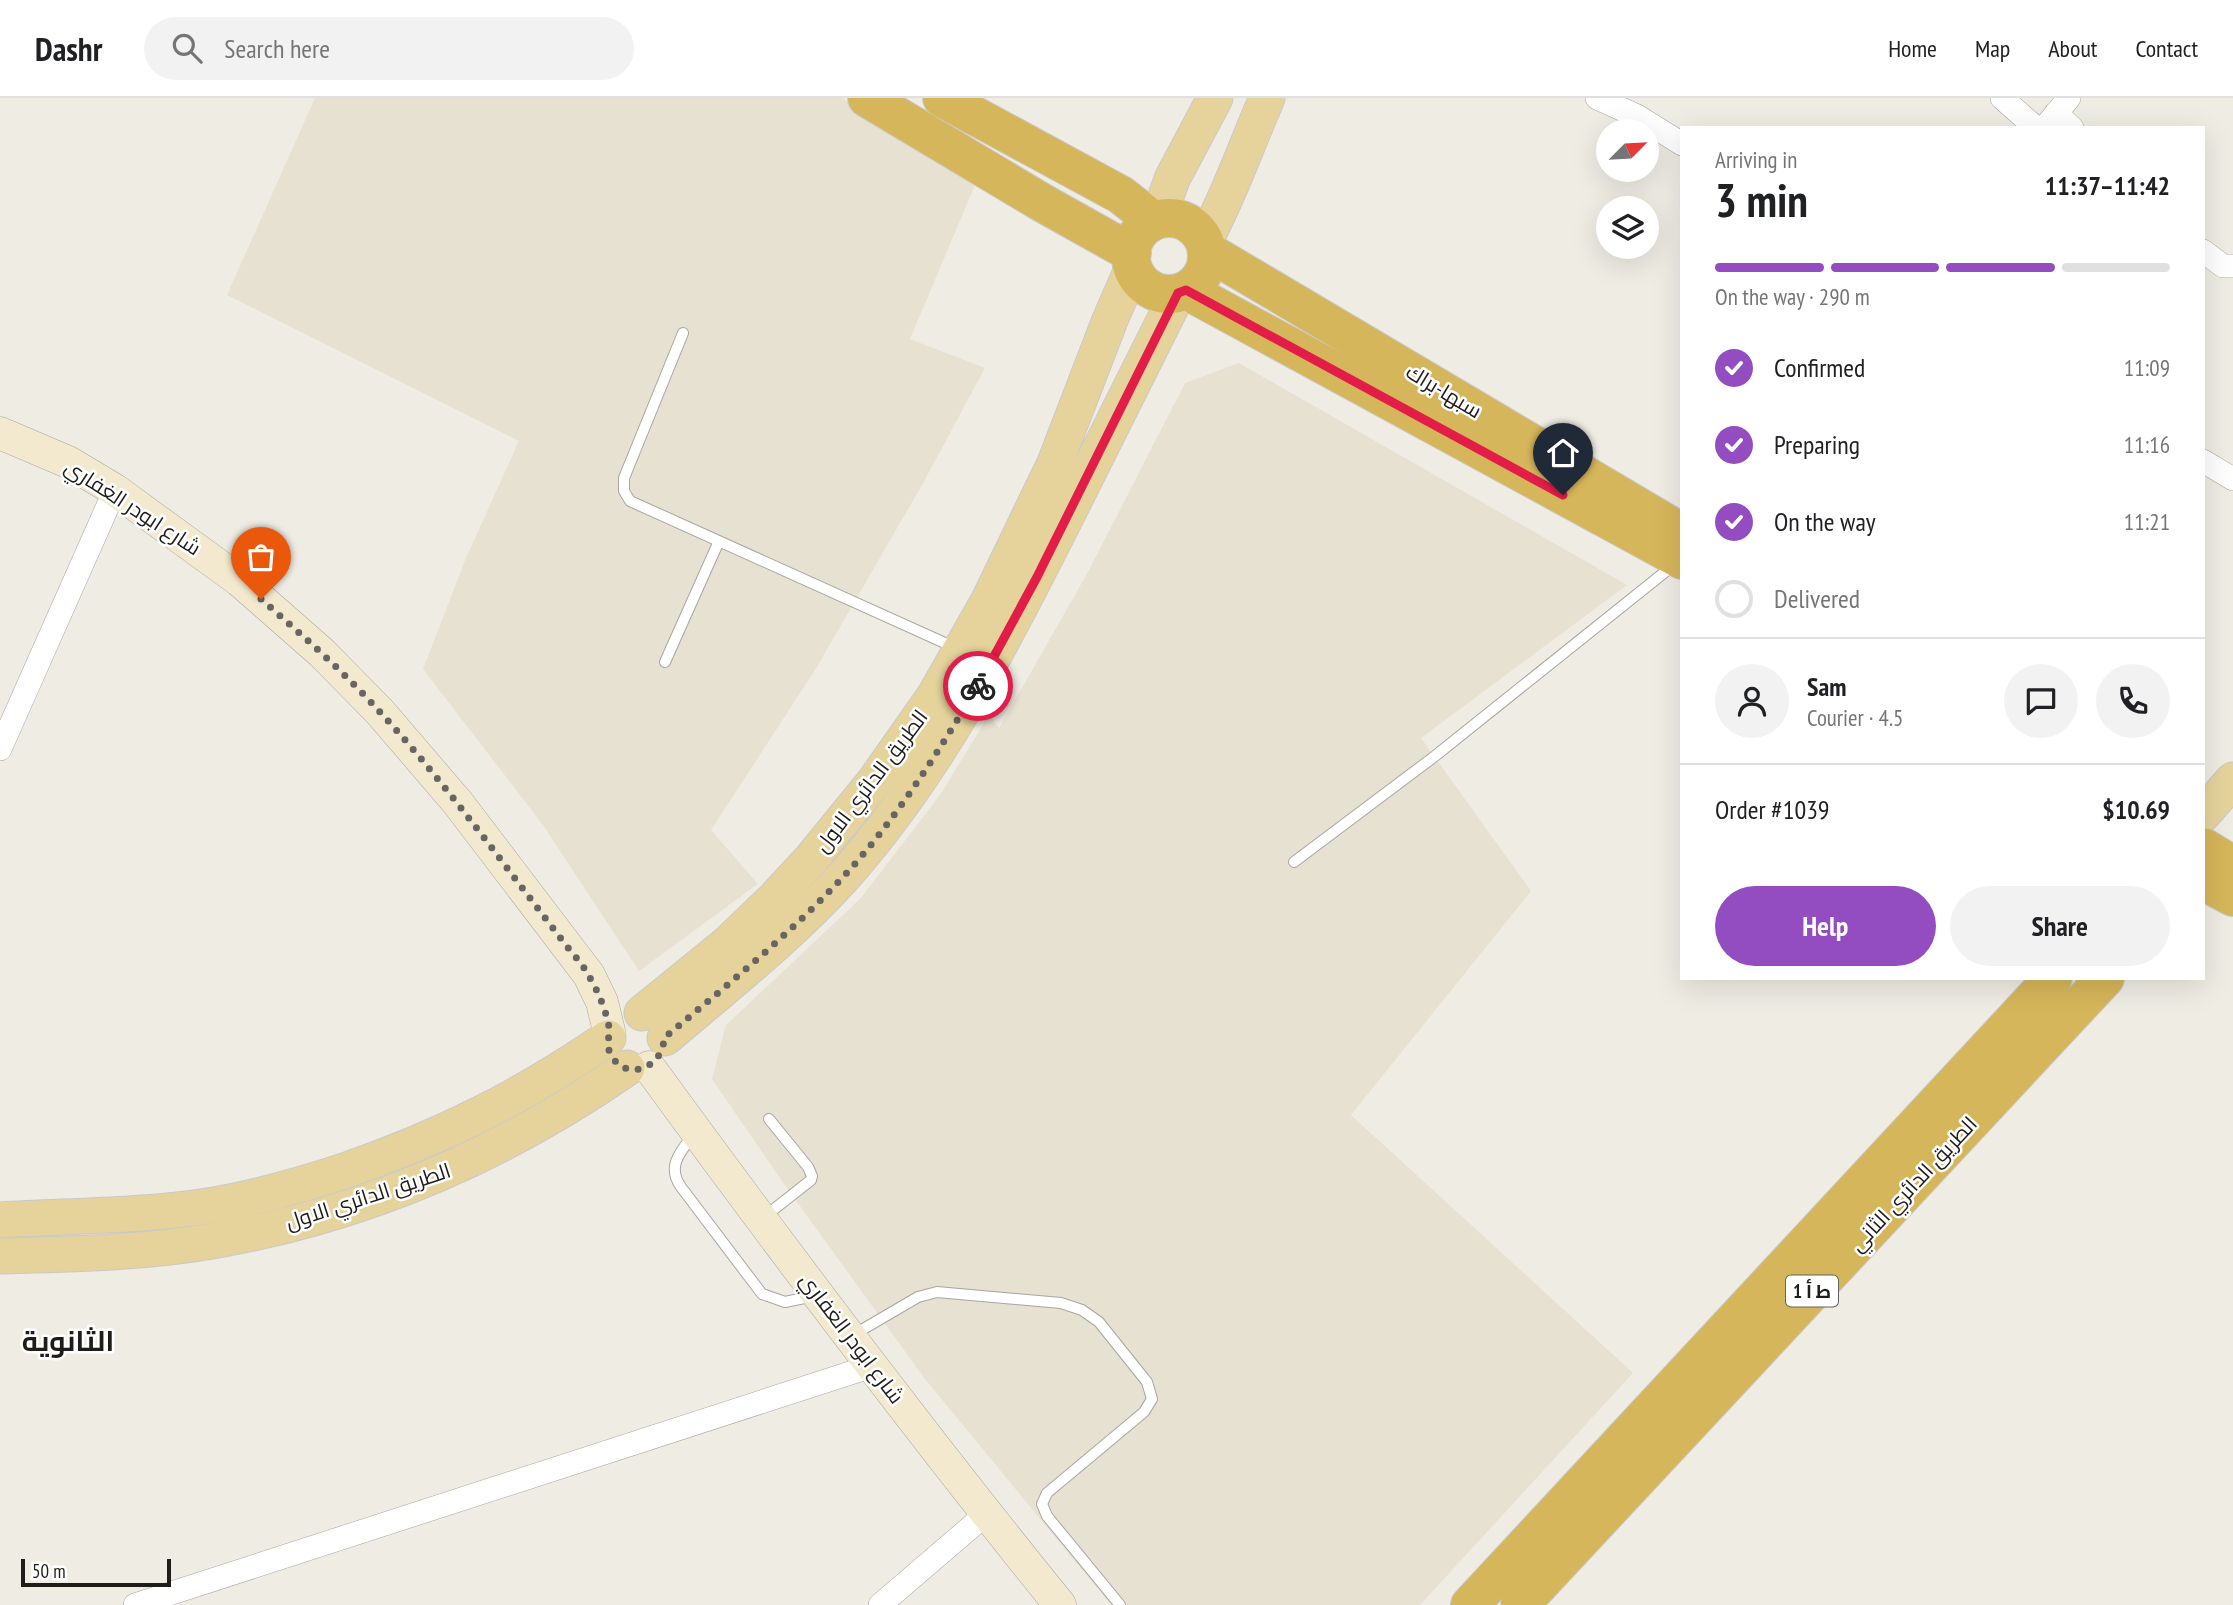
<!DOCTYPE html>
<meta charset="utf-8">
<style>
:root{--surface:#fff;--page:#f2f2f2;--text:#202124;--muted:#757577;--line:#e0e0e0;--accent:#934dc1}
body{margin:0;font-family:"PT Sans Narrow",Cairo,sans-serif;background:var(--page);color:var(--text);height:100vh;display:flex;flex-direction:column;font-size:26px;white-space:nowrap}
*{box-sizing:border-box;margin:0}
p{font-size:23px;color:var(--muted)}
.icon{flex:none;width:38px;height:38px;fill:none;stroke:currentColor;stroke-width:2;stroke-linecap:round;stroke-linejoin:round}
.map{position:relative;flex:1;overflow:hidden}
.details{position:absolute;left:1680px;top:28px;width:525px;height:854px;display:flex;flex-direction:column;background:var(--surface);border-radius:0px;box-shadow:0 7px 28px #0002}
.details>*{flex:none}
.needle{width:46px;rotate:66deg}
.controls{position:absolute;left:1596px;top:21px;display:grid;gap:14px}
.controls a{display:grid;place-items:center;width:63px;height:63px;border-radius:50%;background:var(--surface);box-shadow:0 7px 28px #0002;font-size:35px}
.scale{position:absolute;left:21px;bottom:18px;width:150px;box-sizing:border-box;padding-left:7px;border:4px solid #1e1d1a;border-top:0;font-size:19px;line-height:24px;white-space:nowrap;color:#1e1d1a;-webkit-text-stroke:5px #fff;paint-order:stroke}
.pin{position:absolute;display:grid;place-items:center;width:60px;height:60px;color:#fff;margin:-72px -30px;border-radius:50% 50% 50% 0;rotate:-45deg;box-shadow:0 0 7px #0007}
.pin .icon{rotate:45deg}
.courier{position:absolute;display:grid;place-items:center;width:70px;height:70px;margin:-35px;border:5px solid #e11d48;border-radius:50%;background:#fff;color:#222;box-shadow:0 2px 9px #0007}
.head em{font-style:normal;font-weight:700}
.head div{display:flex;flex-direction:column-reverse}
.head{display:flex;align-items:center;justify-content:space-between;height:119px;padding:0 35px}
h1{font-size:46px;font-weight:700;line-height:52px}
.bar{display:grid;grid-template-columns:repeat(4,1fr);gap:10px 7px;align-content:center;height:84px;padding:0 35px}
.bar i{height:9px;border-radius:5px;background:var(--line)}
.bar .on{background:var(--accent)}
.bar p{grid-column:span 4}
.line{display:flex;align-items:center;gap:18px;padding:0 35px;border-top:2px solid var(--line)}
.line div{flex:1}
.round{display:grid;place-items:center;flex:none;width:74px;height:74px;border-radius:37px;background:var(--page)}
ol{padding:0 35px;list-style:none}
li{display:flex;align-items:center;gap:21px;height:77px}
li p{margin-inline-start:auto}
li .icon{padding:7px;border-radius:50%;background:var(--accent);color:#fff;stroke-width:4}
li:last-child{color:var(--muted)}
li i{width:38px;height:38px;border:4px solid var(--line);border-radius:50%}
.action{display:flex;gap:14px;margin-top:auto;padding:14px 35px}
.action a{flex:1;height:80px;border-radius:42px;background:var(--accent);color:#fff;font-size:28px;font-weight:700;line-height:80px;text-align:center}
.action a+a{background:var(--page);color:var(--text)}
header{display:flex;align-items:center;gap:42px;box-sizing:border-box;height:98px;padding:0 35px;background:var(--surface);border-bottom:2px solid var(--line)}
header strong{font-size:33px}
nav{display:flex;gap:38px;margin-inline-start:auto;font-size:24px}
.search{width:490px;height:63px;background:var(--page);display:flex;align-items:center;gap:18px;box-sizing:border-box;padding:0 24px;border-radius:38px;color:var(--muted);font-size:26px}
.map>svg:first-child{display:block}
</style>
<header>
<strong>Dashr</strong>
<div class="search"><svg class="icon" aria-label="search" viewBox="0 0 24 24"><circle cx="10" cy="10" r="6"/><path d="M15 15l6 6"/></svg>Search here</div>
<nav><a>Home</a><a>Map</a><a>About</a><a>Contact</a></nav>
</header>
<div class="map">
<svg width="2233" height="1507" viewBox="0 0 2233 1507">
<rect width="100%" height="100%" fill="#efece4"/>
<path fill="#e6e1d1" d="M315,0h527l133,87 -65,154 75,29 -63,117 -107,185 -104,160 47,54 -119,87 -96,-146 -120,-156 43,-111 53,-117 -292,-146z
M1239,265l388,222 -206,153 110,153 -180,224 282,258 -213,232h-309l-186,-226 -141,-195 -72,-105 14,-54 134,-126 80,-104 49,-80 10,13 89,-156 97,-189z"/>
<g fill="none" stroke-linecap="round" stroke-linejoin="round">
<g stroke="#a9a69f" stroke-width="12">
<path id="lane" d="M683,235l-59,145v13l6,10 326,147
M665,564l54,-121
M1294,764l141,-106 240,-192
M694,1036c-13,17 -28,32 -13,53l81,107 23,8 29,-6
M764,1119l47,-37 1,-4 -4,-9 -39,-48
M853,1237l65,-38 19,-5 124,11 21,7 17,12 48,60 5,17 -8,13 -97,81 -5,11 5,12 73,89"/>
</g>
<g stroke="#a9a69f" stroke-width="24">
<path id="street" d="M1597,0l40,18 45,28
M2002,0l34,30
M2056,15l16,15
M2044,30l25,-30
M2203,153l20,15h10
M2203,363l30,18
M0,651l115,-259
M135,1507l737,-239
M880,1507l106,-91"/>
</g>
<g stroke="#a9a69f" stroke-width="33">
<path id="secondary" d="M0,335l68,29 47,28 125,91 82,72 58,59 78,91 131,172 13,27 7,29
M649,969c133,182 269,363 411,538"/>
</g>
<g stroke="#c9c9c8" stroke-width="37">
<path id="primary" d="M1158,121l14,-40 43,-81
M1204,144c25,-46 42,-96 63,-144
M2203,716l30,-34
M642,915l85,-69 48,-46 37,-40 62,-76 61,-87 53,-93 67,-139 55,-143 23,-53
M665,940c61,-52 126,-103 180,-163 92,-104 155,-227 217,-350 39,-78 78,-155 116,-232
M0,1122c66,-4 135,-4 201,-13 48,-7 97,-21 143,-36 99,-34 178,-74 264,-133
M0,1158c71,-2 143,-3 212,-15 151,-26 290,-86 415,-173"/>
</g>
<g stroke="#c9c9c8" stroke-width="40">
<path id="highway" d="M867,0l174,104 91,51
M942,0l179,97 33,26
M1131 158a38 38 0 1 1 76 0a38 38 0 1 1-76 0Z
M1207,153l464,275
M1186,192l496,270
M2203,749l30,18
M2203,783l30,16
M1470,1507l583,-627
M1520,1507l585,-627"/>
</g>
<use href="#lane" stroke="#fff" stroke-width="10"/>
<use href="#street" stroke="#fff" stroke-width="23"/>
<use href="#secondary" stroke="#f3e9ce" stroke-width="32"/>
<use href="#primary" stroke="#e6d39c" stroke-width="35"/>
<use href="#highway" stroke="#d6b65a" stroke-width="38"/>
</g>
<g fill="none" stroke-linecap="round" stroke-linejoin="round">
<path stroke="#676561" stroke-width="7" stroke-dasharray="0 12.6" d="M261,501c41,36 82,72 119,113 49,53 93,111 137,169 16,21 32,42 48,63 9,11 19,22 25,34 9,15 16,33 19,49 1,9 -3,17 1,26 14,30 53,16 54,-15 61,-51 124,-102 179,-161 53,-57 95,-125 135,-191"/>
<path stroke="#e11d48" stroke-width="9" d="M978,588l59,-109 141,-284 8,-3 377,205"/>
</g>
<g text-anchor="middle" dominant-baseline="central" stroke-width="5" stroke-linejoin="round" paint-order="stroke">
<rect fill="#fff" stroke="#62615f" stroke-width="2" x="1786" y="1177.5" width="52" height="31" rx="5"/>
<g font-size="19" font-weight="bold" fill="#1e1d1a">
<text x="1812" y="1193">ط أ 1</text>
</g>
<g font-size="21" fill="#1e1d1a" stroke="#fff">
<text transform="translate(1444 293) rotate(31)">سبها-براك</text>
<text transform="translate(133 409) rotate(33)">شارع ابودر الغفاري</text>
<text transform="translate(871 683) rotate(-53)">الطريق الدائري الاول</text>
<text transform="translate(1913 1086) rotate(-47)">الطريق الدائري الثاني</text>
<text transform="translate(368 1098) rotate(-18)">الطريق الدائري الاول</text>
<text transform="translate(852 1240) rotate(53)">شارع ابودر الغفاري</text>
</g>
<g font-size="28" font-weight="bold" fill="#1e1d1a" stroke="#fff">
<text x="68" y="1242">الثانوية</text>
</g>
</g>
</svg>
<div class="controls">
<a><svg class="needle" viewBox="-14 -14 28 28"><path d="M0-13l5 13h-10z" fill="#e53935"/><path d="M0 13l5-13h-10z" fill="#757577"/></svg></a>
<a><svg class="icon" aria-label="layers" viewBox="0 0 24 24"><path d="M12 4l9 5-9 5-9-5zM3 14l9 5 9-5"/></svg></a>
</div>
<div class="scale">50 m</div>
<div class="pin" style="left:261px;top:501px;background:#ea580c"><svg class="icon" aria-label="bag" viewBox="0 0 24 24"><path d="M5 8h14l-1 12H6zM9 8a3 3 0 0 1 6 0"/></svg></div>
<div class="pin" style="left:1563px;top:397px;background:#1f2937"><svg class="icon" aria-label="home" viewBox="0 0 24 24"><path d="M3 11l9-7 9 7M6 9v11h12V9"/></svg></div>
<div class="courier" style="left:978px;top:588px"><svg class="icon" aria-label="bike" viewBox="0 0 24 24"><circle cx="6" cy="16" r="4"/><circle cx="18" cy="16" r="4"/><path d="M6 16l4-8h5l3 8M10 8l3 8H6M13 5h3"/></svg></div>
<section class="details">
<div class="head"><div><h1>3 min</h1><p>Arriving in</p></div><em>11:37–11:42</em></div>
<div class="bar"><i class="on"></i><i class="on"></i><i class="on"></i><i></i><p>On the way · 290 m</p></div>
<ol>
<li><svg class="icon" aria-label="check" viewBox="0 0 24 24"><path d="M5 12l5 5 9-10"/></svg>Confirmed<p>11:09</p></li>
<li><svg class="icon" aria-label="check" viewBox="0 0 24 24"><path d="M5 12l5 5 9-10"/></svg>Preparing<p>11:16</p></li>
<li><svg class="icon" aria-label="check" viewBox="0 0 24 24"><path d="M5 12l5 5 9-10"/></svg>On the way<p>11:21</p></li>
<li><i></i>Delivered</li>
</ol>
<div class="line" style="height:126px"><a class="round"><svg class="icon" aria-label="person" viewBox="0 0 24 24"><circle cx="12" cy="8" r="4"/><path d="M4 21q1-7 8-7t8 7"/></svg></a><div><b>Sam</b><p>Courier · 4.5</p></div><a class="round"><svg class="icon" aria-label="chat" viewBox="0 0 24 24"><path d="M4 5h16v11H9l-5 4z"/></svg></a><a class="round"><svg class="icon" aria-label="phone" viewBox="0 0 24 24"><path d="M5 4h4l2 5-3 2q2 4 5 5l2-3 5 2v4C11 20 4 13 5 4z"/></svg></a></div>
<div class="line" style="height:91px"><div>Order #1039</div><b>$10.69</b></div>
<div class="action"><a>Help</a><a>Share</a></div>
</section>
</div>
